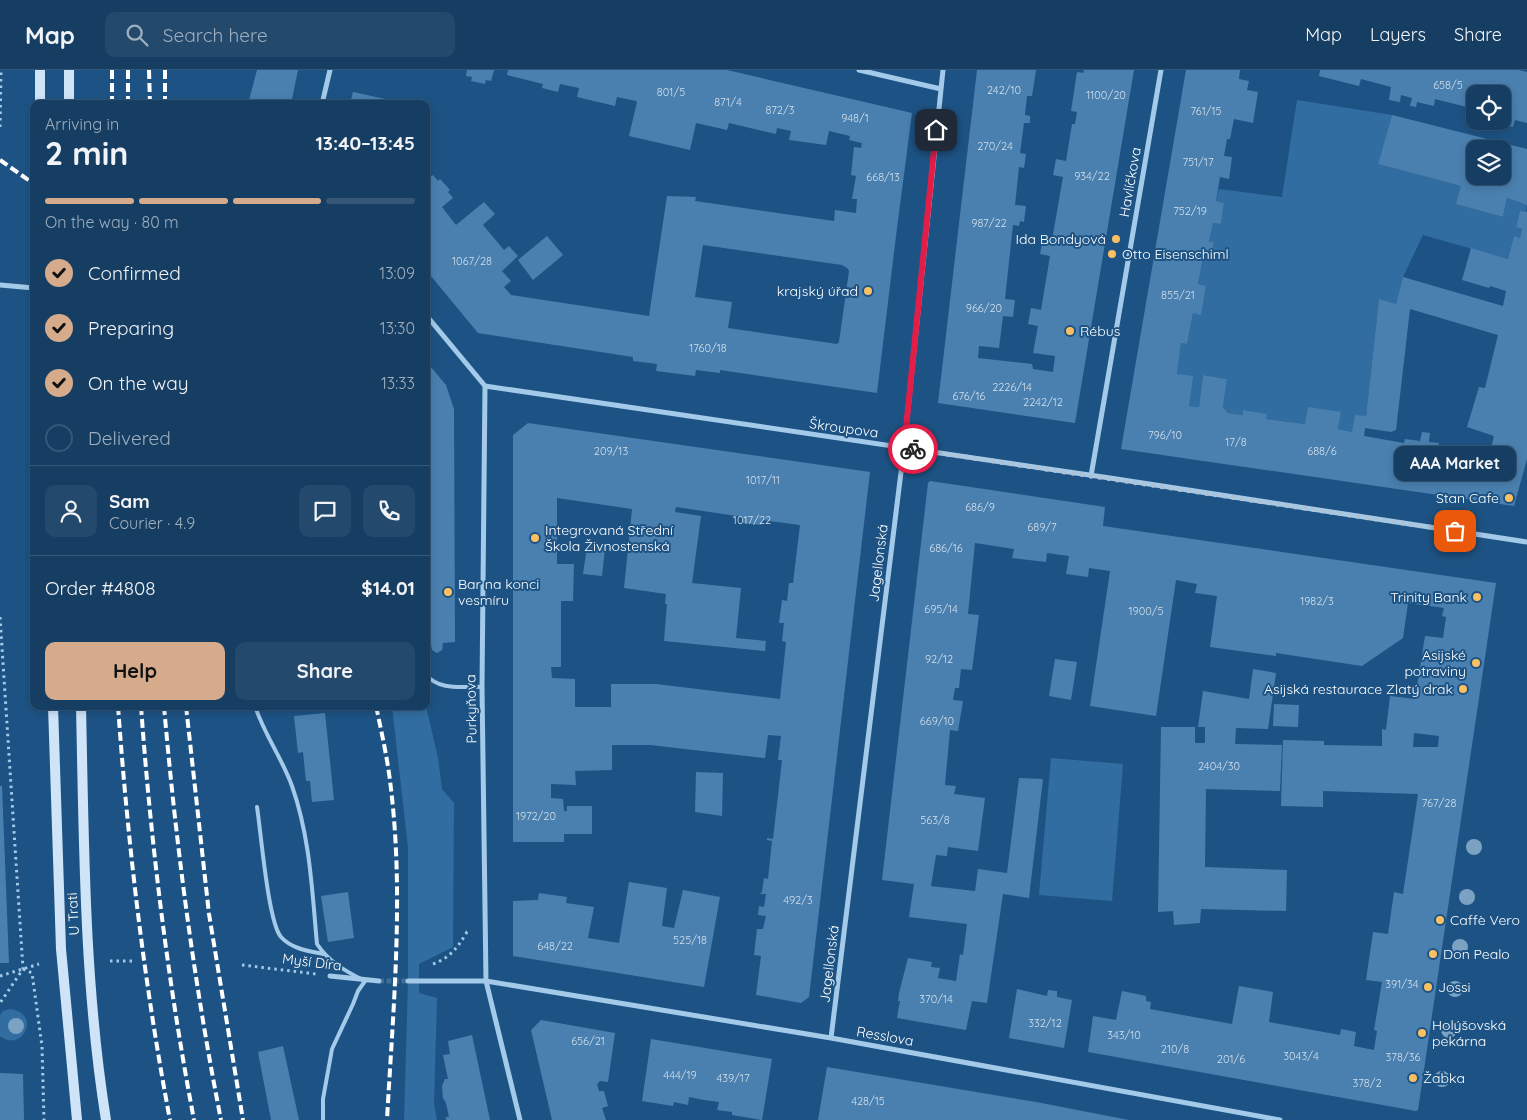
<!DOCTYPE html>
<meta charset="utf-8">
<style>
:root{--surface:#163e63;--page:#23496c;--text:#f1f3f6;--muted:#9eaebe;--line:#355778;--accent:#d6ab8b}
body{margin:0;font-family:Quicksand,sans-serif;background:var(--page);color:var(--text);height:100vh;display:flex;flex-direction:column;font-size:19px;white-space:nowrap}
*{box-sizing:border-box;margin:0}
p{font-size:16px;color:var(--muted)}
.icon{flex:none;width:28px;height:28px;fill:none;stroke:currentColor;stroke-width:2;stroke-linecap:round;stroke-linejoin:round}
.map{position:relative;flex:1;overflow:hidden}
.sheet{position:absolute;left:30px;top:30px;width:400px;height:610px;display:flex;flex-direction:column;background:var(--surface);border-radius:10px;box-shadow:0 2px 8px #0003,0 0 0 1px var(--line)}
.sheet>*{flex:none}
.tools{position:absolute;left:1466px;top:15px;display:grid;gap:10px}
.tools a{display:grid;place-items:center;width:45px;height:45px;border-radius:10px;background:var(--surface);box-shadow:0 2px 8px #0003,0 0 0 1px var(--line);font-size:25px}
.pin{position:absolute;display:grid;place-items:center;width:42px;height:42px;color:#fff;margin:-21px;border-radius:10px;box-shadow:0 2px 8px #0006}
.courier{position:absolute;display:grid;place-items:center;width:50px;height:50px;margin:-25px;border:4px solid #e11d48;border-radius:50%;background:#fff;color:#222;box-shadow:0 1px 6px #0007}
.bubble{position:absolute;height:35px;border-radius:10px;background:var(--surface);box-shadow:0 2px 8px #0003,0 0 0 1px var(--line);font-size:16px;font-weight:800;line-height:35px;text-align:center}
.headline em{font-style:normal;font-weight:800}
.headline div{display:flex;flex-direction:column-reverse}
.headline{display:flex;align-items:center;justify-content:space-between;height:85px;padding:0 15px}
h1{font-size:32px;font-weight:800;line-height:38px}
.bar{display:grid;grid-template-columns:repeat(4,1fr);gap:8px 5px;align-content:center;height:60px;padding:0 15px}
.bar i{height:6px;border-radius:4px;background:var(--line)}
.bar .selected{background:var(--accent)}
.bar p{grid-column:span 4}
.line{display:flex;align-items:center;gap:12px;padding:0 15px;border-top:1px solid var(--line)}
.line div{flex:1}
.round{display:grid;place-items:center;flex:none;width:52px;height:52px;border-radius:10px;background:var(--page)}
ol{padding:0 15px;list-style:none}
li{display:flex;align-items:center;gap:15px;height:55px}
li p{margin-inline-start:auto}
li .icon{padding:5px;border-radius:50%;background:var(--accent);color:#111;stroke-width:4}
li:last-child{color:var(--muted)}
li i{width:28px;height:28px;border:2px solid var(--line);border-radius:50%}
.primary-button{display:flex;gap:10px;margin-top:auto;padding:10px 15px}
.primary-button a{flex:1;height:58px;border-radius:10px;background:var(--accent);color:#111;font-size:20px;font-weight:800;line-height:58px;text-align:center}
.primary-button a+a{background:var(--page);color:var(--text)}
header{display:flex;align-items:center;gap:30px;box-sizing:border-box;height:70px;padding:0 25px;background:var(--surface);border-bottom:1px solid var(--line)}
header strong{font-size:24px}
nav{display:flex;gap:28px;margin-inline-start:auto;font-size:18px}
.search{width:350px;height:45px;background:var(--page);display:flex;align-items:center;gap:12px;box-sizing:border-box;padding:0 18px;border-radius:10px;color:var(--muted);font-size:19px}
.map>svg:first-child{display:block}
</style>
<header>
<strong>Map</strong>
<div class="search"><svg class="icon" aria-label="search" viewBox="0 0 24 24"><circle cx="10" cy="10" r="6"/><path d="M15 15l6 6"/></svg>Search here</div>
<nav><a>Map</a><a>Layers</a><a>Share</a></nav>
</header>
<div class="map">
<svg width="1527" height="1050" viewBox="0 0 1527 1050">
<rect width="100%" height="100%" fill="#1d5384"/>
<path fill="#316da1" d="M1297,30l95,15 -14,49 83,22 -4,18 46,13 4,-19 20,7 -1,7 -6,-1 -4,16 6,2 -2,9 -6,-2 -6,23 -85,-24 -20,42 -7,27 -17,-4 -13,116 -14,16 -14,-3 3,-17 -36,12 -39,-5v-5l-23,-4v5l-15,-2 -5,-6 4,-28 -24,-4 -4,32 -10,-1 -12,-32 4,-31 6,1 6,-31 7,1 6,-28 -8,-2 5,-26 7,1 4,-16 -5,-1 4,-19 8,1 3,-21 -8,-2 3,-12 63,8z
M392,636h34l12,52 4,31 12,14 -1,144 -34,17v29l18,5 -3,106 3,16h-33l4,-139v-133z
M1051,688l72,6 -11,137 -73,-6z
M10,939c32,4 13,45 -10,27v-21l3,-4z"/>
<path fill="#4a80af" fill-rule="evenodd" d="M257,0h41l-7,34h-43z
M467,0h27l-3,11 -5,-1 -1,4 -14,-3 1,-4 -6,-1z
M508,0h219l185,43 -15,115 -20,165 -157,-23v3l-24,-3 -1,6 -39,-5 1,-7 -24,-3v-4l-155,-24 -52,-63v-89l7,-6 5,6 2,-2 10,11 -2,2 5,6 -11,9 14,18 28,-23 11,12 -12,11 21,25 5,-4 9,10 -16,15 9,10 -7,6 7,8 138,21 18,-120 29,1 -1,4 139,20 1,-11 21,3 1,-14h-5l4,-23 -5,-1 3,-28 7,1 1,-5 -13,-3 1,-4 -21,-5 -3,14 -37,-5 2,-9 -14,-3 -1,6 -47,-11 -2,7 -31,-7 -6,27 -61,-14 8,-34 -1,-1 -19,-4 -2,9 -38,-9 2,-9 -19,-4 -2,8 -16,-4 1,-4 -36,-9zM703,175l139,20 5,3 2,3 -10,71 -2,2 -109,-16 4,-26 -37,-5z
M977,0h59l-4,26h-5l-2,19 5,1v7h-6l-4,30 6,1 -2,14 -5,-1 -4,38 11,1 -2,16 -4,-1 -1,5 -6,-1 -8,74 10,1 -2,17 -10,-1 -4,32 -20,-2 -1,12 54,6 1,5 20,3 2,-16 -22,-3 5,-27 -10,-2 3,-16 10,2 9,-54 -10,-2 3,-15 9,1 11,-63 -10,-2 3,-16 10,2 6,-37h3l2,-12 -6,-1 6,-39 6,1 1,-3h50l-59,353 -137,-20z
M1186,0h54l-1,9 10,2 -2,9 11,2 -5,31 -19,-4 -4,20h-3l-3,17 8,1 -3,22 -9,-2 -4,24 8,2 -3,21 -8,-1 -4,19h5l-4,17 -7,-1 -5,26 8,2 -5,29 -8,-2 -6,31 -6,-1 -4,31 16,2 -4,30 10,1 4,-32 24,4 -4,28 5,6 15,2v-5l24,4 -1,5 39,5 3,-17 33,5 -3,17 14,3 3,-17 11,1 13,-117 17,5 7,-27 100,29 3,-15 -16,-5 -1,2 -27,-8 9,-32 37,11 6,-23 6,2 2,-9 -6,-2 4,-16 7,1v247l-13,47 -393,-57zM1410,239l88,26 -13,53 -6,-1 -12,40 27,9 -5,20 -51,-7 1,-6 -10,-1 1,-9 -8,-1 -2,9 -15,-2 -1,4 -40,-7 1,-8 26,4 5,-2z
M1320,0h198l9,2v51l-12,-3 -2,7 -19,-5 8,-1v-27h-27v15l-40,-10 -1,7 -17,-4 -1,5 -6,-1 2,-8 -11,-3 -1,7 -11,-2 2,-13 -30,-8 -2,7 -40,-10z
M353,22l51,11v1h-54z
M1392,45l135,34v56l-20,-7 -4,19 -47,-13 5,-18 -83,-22zM1475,79h27v27h-27z
M547,166l16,19 -30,25 -15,-20z
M426,291l20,24 8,24 1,233 -12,1 -1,7 -5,3 -5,-3 -1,-6 -5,-1z
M528,353l342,49 -61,525 -8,6 -45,-8 5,-39 -7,-1 3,-26h6l3,-13 -8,-1 1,-9 5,1 2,-13h-6l2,-2 2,-14 4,1 4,-38 -5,-1v-2l6,1 9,-79h-4l3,-24 -13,-1 -3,23 -115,-13h-38v25l-37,1 1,14 -25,-1v14l12,1 1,12h3v-5h25v28h-28v8h-51v-407zM557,428l75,11 -8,79 42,6 -1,10h2l-3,37 101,10 1,-10 -30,-3 5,-50 -49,-5 9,-67 -26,-4 1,-5 67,10v6l18,2 1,-5 38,5 -7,58h-4l-2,18 -5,-1 -3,23h5l-2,18 4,1 -6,57 -124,-15h-45v23h-36v-28l-23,-1 -1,-11h10v-66h12l1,-37h-17z
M930,411l175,26 -2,19 393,57 -78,527 -2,1 -328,-59 5,-36 23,4 6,-29 24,5v5l5,1 -1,7 82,15 7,-38 34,6 -4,30 71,13 1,-6 15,3 -2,14 20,4 3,-19 -3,-1 8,-48 -16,-2 7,-48 15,2 6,-42 9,2 15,-100 -95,-3v16l-42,-1 2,-66 41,1v4l58,1v-17l4,1 4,-34 25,3 10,-63 18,2 3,-21 -4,-1 2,-8 -36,-5 -5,35 -41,28 -86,-13v3l-66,-9 7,-51 -22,-3 2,-9 -21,-4 -20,136 -66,-10 20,-135 -21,-3 -1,9 -22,-3 3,-18 -22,-3 -1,9 -34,-4 2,-9 -39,-6 -7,71 11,1 -7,55 -11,-1 -2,19h-4l-2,12 10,1 -5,30 -8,-1 -5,55 11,1 -2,8 31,4 -7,53 -30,-4 -1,9 -11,-1 -5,31 44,5 3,-22 29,4 12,-95 24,1 -14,119 -26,-4 -16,109 -15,-2 -6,29 -69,-12 3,-17h-2l1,-8 9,-35 24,4 -1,5 9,1 -2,10 18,3 4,-27 3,1 4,-31 -58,-7 5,-33 -32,-4 46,-397zM1414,663l25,3 -1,11h-25z
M587,477l18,2 -3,27 -19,-2z
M1055,589l22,3 -6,38 -22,-4z
M1253,599l23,4 -8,56 -32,-1 -1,16 47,1 -2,46 -74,-2 -1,78 82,3 -1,41 -85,-2 -1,14 -26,2 -1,-14 -15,1 3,-185h34v16h10v-16h-7l5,-36 46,8z
M1274,634l25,1 -1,22 -25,-1z
M325,643l9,87 -22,2 -2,-21h-4l-3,-29 -5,1 -4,-37z
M696,702l27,1 -1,43 -27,-4z
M0,716h2l7,177h-9z
M629,812l38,6 -5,38 12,2 9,-38 37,7 -16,90 -191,-31v-55l25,-1 1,-7 28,4 -1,6 28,4 -6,31 31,5z
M348,822l6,46 -26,4 -7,-46z
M1017,919l30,7 1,-6 9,1v6l15,3 -8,48 -55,-10z
M541,950l74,13 -7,49 -8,-1 -3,3 2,7h5l4,15 -6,2 4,12h-54l-21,-90z
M472,965l18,85h-44v-3h3l-3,-14 -3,-5 -1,-12 3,-7h3l-5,-24 7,-1 -2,-13z
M651,969l121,20 -10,61 -30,-5v-3l-15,-2 2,-8 -15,-2 -15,-3 -1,8 -14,-3 -1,4 -31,-5z
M283,976l16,74h-28l-13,-68z
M827,997l209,35 93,18h-311z
M0,1003l23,1 1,46h-24z"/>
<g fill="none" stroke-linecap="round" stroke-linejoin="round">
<path stroke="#3f6d96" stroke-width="5" stroke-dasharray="5 2.5" stroke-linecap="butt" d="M379,911h29"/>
<path stroke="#a4caea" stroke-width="3" stroke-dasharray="2.5 4" stroke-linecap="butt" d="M0,57l1,-57
M0,547l23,352 -23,34
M110,891h22
M433,894c17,-6 25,-17 34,-32l3,-1
M242,895l74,9
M23,899l9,4 10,73 2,74
M0,906l39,-12"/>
<path stroke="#a4caea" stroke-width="4" d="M426,605c14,16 36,11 56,12
M255,636c9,28 27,52 37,80 18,51 20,104 25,158 12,18 28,27 48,37l-7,10 -5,13 -21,45 -9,50v21
M257,737c4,25 11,115 24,130 11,12 27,14 43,17"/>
<path stroke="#a4caea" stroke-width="5" d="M859,0l82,19
M322,34l8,-34
M0,215l34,3
M426,245l59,71 -3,301 4,294 34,139
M485,316l625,92 417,64
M1091,406l70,-406
M330,906l49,5
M408,911h78l345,57 449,82
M831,968l73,-590 39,-378"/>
<path stroke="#cfe4f8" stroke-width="10" d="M40,0v34
M69,0v34
M53,636l8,243 16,171
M81,636c3,138 3,277 25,414"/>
<path stroke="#fff" stroke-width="4" stroke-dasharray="9 4" stroke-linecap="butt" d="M112,0v34
M128,0v34
M149,0l1,34
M165,0v34
M0,90l34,24
M118,636c10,139 26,277 52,414
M141,636c10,139 27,277 53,414
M164,636c12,139 30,277 57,414
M186,636l23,208 34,206
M376,636c6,28 12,55 15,83 13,109 2,221 -4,331"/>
</g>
<g fill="#7ba2c3">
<circle cx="1474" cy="777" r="8"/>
<circle cx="1467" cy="827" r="8"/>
<circle cx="1460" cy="877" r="8"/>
<circle cx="1455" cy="919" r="8"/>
<circle cx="16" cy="956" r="8"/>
<circle cx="1449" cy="960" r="8"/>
<circle cx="1442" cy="1009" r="8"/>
</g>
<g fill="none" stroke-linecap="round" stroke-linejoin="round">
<path stroke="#b0c3d4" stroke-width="5" stroke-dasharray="0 9" d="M913,379l542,82"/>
<path stroke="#e11d48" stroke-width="6" d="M913,379l-9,-1 32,-318"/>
</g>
<g fill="#fac062" stroke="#1d5384" stroke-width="2">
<circle cx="1116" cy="169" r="5"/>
<circle cx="1112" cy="184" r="5"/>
<circle cx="868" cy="221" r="5"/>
<circle cx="1070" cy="261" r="5"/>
<circle cx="1509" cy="428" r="5"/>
<circle cx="535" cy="468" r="5"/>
<circle cx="448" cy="522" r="5"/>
<circle cx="1477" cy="527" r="5"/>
<circle cx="1476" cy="593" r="5"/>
<circle cx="1463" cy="619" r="5"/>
<circle cx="1440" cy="850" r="5"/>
<circle cx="1433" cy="884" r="5"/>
<circle cx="1428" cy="917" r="5"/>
<circle cx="1422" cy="963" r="5"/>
<circle cx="1413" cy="1008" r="5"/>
</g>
<g text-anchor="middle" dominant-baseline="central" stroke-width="4" stroke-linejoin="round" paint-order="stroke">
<g font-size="11" fill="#d2dfeb">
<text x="1448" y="15">658/5</text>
<text x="1004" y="20">242/10</text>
<text x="671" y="22">801/5</text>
<text x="1106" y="25">1100/20</text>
<text x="728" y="32">871/4</text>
<text x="780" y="40">872/3</text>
<text x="1206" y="41">761/15</text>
<text x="855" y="48">948/1</text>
<text x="995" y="76">270/24</text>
<text x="1198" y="92">751/17</text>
<text x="1092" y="106">934/22</text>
<text x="883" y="107">668/13</text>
<text x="1190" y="141">752/19</text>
<text x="989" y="153">987/22</text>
<text x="472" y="191">1067/28</text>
<text x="1178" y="225">855/21</text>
<text x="984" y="238">966/20</text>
<text x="708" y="278">1760/18</text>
<text x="1012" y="317">2226/14</text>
<text x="969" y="326">676/16</text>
<text x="1043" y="332">2242/12</text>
<text x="1165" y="365">796/10</text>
<text x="1236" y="372">17/8</text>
<text x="611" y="381">209/13</text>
<text x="1322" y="381">688/6</text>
<text x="763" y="410">1017/11</text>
<text x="980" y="437">686/9</text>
<text x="752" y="450">1017/22</text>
<text x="1042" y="457">689/7</text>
<text x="946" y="478">686/16</text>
<text x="1317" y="531">1982/3</text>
<text x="941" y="539">695/14</text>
<text x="1146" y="541">1900/5</text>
<text x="939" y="589">92/12</text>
<text x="937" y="651">669/10</text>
<text x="1219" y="696">2404/30</text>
<text x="1439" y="733">767/28</text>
<text x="536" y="746">1972/20</text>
<text x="935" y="750">563/8</text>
<text x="798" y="830">492/3</text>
<text x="690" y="870">525/18</text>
<text x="555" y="876">648/22</text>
<text x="1402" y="914">391/34</text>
<text x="936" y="929">370/14</text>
<text x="1045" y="953">332/12</text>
<text x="1124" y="965">343/10</text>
<text x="588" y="971">656/21</text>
<text x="1175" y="979">210/8</text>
<text x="1301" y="986">3043/4</text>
<text x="1403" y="987">378/36</text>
<text x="1231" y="989">201/6</text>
<text x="680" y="1005">444/19</text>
<text x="733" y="1008">439/17</text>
<text x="1367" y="1013">378/2</text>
<text x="868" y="1031">428/15</text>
</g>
<g font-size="14" fill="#fff" stroke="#1d5384">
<text transform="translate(1130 112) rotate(-80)">Havlíčkova</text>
<text transform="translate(844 358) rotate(8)">Škroupova</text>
<text transform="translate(878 493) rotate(-83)">Jagellonská</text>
<text transform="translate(471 639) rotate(-91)">Purkyňova</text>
<text transform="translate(73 844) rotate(-93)">U Trati</text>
<text transform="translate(312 892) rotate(7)">Myší Díra</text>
<text transform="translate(829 894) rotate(-83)">Jagellonská</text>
<text transform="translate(885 966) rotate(10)">Resslova</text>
</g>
<g font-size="14" fill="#fff" stroke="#1d5384" text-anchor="start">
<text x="1106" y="169" text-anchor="end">Ida Bondyová</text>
<text x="1122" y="184">Otto Eisenschiml</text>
<text x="858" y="221" text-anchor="end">krajský úřad</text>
<text x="1080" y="261">Rébus</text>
<text x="1499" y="428" text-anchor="end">Stan Cafe</text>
<text x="545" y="460">Integrovaná Střední<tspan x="545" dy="16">Škola Živnostenská</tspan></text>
<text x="458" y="514">Bar na konci<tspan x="458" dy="16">vesmíru</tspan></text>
<text x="1467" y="527" text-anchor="end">Trinity Bank</text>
<text x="1466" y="585" text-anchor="end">Asijské<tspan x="1466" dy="16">potraviny</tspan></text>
<text x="1453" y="619" text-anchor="end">Asijská restaurace Zlatý drak</text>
<text x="1450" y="850">Caffè Vero</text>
<text x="1443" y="884">Don Pealo</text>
<text x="1438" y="917">Jossi</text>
<text x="1432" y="955">Holýšovská<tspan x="1432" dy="16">pekárna</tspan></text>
<text x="1423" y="1008">Žabka</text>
</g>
</g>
</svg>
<div class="tools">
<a><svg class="icon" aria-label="locate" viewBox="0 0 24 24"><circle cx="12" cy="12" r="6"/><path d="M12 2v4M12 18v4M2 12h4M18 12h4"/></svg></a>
<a><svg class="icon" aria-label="layers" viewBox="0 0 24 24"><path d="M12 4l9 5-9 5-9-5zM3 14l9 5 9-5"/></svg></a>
</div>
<div class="pin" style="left:1455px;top:461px;background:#ea580c"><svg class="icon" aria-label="bag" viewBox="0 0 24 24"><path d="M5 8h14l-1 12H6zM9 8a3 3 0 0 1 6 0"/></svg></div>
<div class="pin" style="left:936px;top:60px;background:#1f2937"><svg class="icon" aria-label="home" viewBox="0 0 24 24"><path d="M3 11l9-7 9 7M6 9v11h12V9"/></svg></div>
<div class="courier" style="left:913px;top:379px"><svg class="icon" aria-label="bike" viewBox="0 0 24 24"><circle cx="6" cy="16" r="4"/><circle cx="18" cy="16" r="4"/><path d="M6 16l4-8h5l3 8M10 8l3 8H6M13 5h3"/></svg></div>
<div class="bubble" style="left:1394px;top:376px;width:122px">AAA Market</div>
<section class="sheet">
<div class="headline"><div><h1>2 min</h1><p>Arriving in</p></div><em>13:40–13:45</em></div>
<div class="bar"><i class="selected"></i><i class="selected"></i><i class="selected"></i><i></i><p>On the way · 80 m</p></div>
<ol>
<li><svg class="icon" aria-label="check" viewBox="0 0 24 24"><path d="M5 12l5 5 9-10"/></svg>Confirmed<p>13:09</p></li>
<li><svg class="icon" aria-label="check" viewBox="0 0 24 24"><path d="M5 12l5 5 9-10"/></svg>Preparing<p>13:30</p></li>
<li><svg class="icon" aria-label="check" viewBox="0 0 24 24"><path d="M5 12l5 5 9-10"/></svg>On the way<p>13:33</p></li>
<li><i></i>Delivered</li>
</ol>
<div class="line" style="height:90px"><a class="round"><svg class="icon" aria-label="person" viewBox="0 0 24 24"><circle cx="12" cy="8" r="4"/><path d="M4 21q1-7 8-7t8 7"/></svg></a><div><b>Sam</b><p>Courier · 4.9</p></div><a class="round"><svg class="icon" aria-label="chat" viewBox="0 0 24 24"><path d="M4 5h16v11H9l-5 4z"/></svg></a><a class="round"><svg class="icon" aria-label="phone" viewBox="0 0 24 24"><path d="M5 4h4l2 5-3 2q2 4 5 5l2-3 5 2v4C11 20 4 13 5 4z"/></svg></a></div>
<div class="line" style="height:65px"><div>Order #4808</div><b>$14.01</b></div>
<div class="primary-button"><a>Help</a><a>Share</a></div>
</section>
</div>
